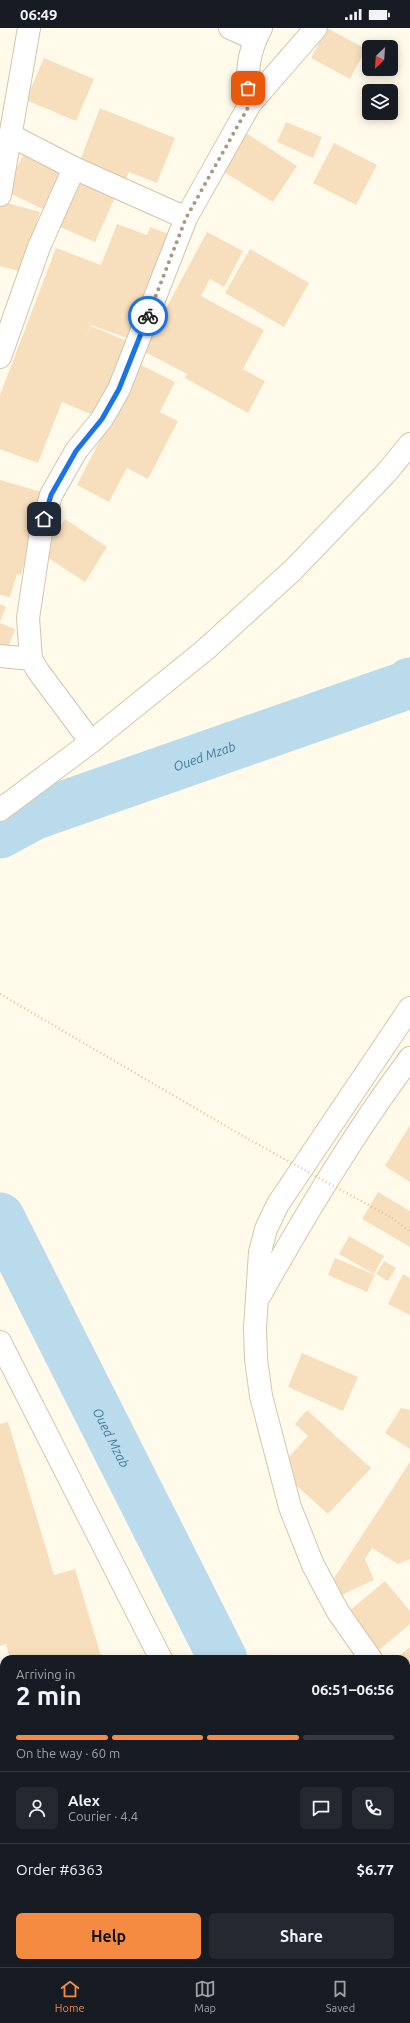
<!DOCTYPE html>
<meta charset="utf-8">
<style>
:root{--surface:#171b24;--page:#242831;--text:#f1f3f6;--muted:#9ea1a6;--line:#363941;--accent:#f58b41}
body{margin:0;font-family:Ubuntu,sans-serif;background:var(--page);color:var(--text);height:100vh;display:flex;flex-direction:column;font-size:15px;white-space:nowrap}
*{box-sizing:border-box;margin:0}
p{font-size:13px;color:var(--muted)}
.icon{flex:none;width:22px;height:22px;fill:none;stroke:currentColor;stroke-width:2;stroke-linecap:round;stroke-linejoin:round}
.map{position:relative;flex:1;overflow:hidden}
.side{position:absolute;left:0px;top:1627px;width:410px;height:312px;display:flex;flex-direction:column;background:var(--surface);border-radius:12px 12px 0 0;box-shadow:0 2px 10px #0003}
.side>*{flex:none}
.needle{width:26px;rotate:205deg}
.fabs{position:absolute;left:362px;top:12px;display:grid;gap:8px}
.fabs a{display:grid;place-items:center;width:36px;height:36px;border-radius:6px;background:var(--surface);box-shadow:0 2px 10px #0003;font-size:20px}
.pin{position:absolute;display:grid;place-items:center;width:34px;height:34px;color:#fff;margin:-17px;border-radius:8px;box-shadow:0 2px 6px #0006}
.courier{position:absolute;display:grid;place-items:center;width:40px;height:40px;margin:-20px;border:3px solid #1a73e8;border-radius:50%;background:#fff;color:#222;box-shadow:0 1px 5px #0007}
.overview em{font-style:normal;font-weight:700}
.overview div{display:flex;flex-direction:column-reverse}
.overview{display:flex;align-items:center;justify-content:space-between;height:68px;padding:0 16px}
h1{font-size:26px;font-weight:700;line-height:30px}
.bar{display:grid;grid-template-columns:repeat(4,1fr);gap:6px 4px;align-content:center;height:48px;padding:0 16px}
.bar i{height:5px;border-radius:3px;background:var(--line)}
.bar .active{background:var(--accent)}
.bar p{grid-column:span 4}
.line{display:flex;align-items:center;gap:10px;padding:0 16px;border-top:1px solid var(--line)}
.line div{flex:1}
.round{display:grid;place-items:center;flex:none;width:42px;height:42px;border-radius:6px;background:var(--page)}
.action{display:flex;gap:8px;margin-top:auto;padding:8px 16px}
.action a{flex:1;height:46px;border-radius:6px;background:var(--accent);color:#111;font-size:16px;font-weight:700;line-height:46px;text-align:center}
.action a+a{background:var(--page);color:var(--text)}
.status{display:flex;justify-content:space-between;align-items:center;height:28px;padding:0 20px;background:var(--surface);direction:ltr}
.status svg{height:11px;fill:currentColor}
.tabs{display:flex;justify-content:space-around;align-items:center;height:56px;border-top:1px solid var(--line);background:var(--surface);font-size:11px;color:var(--muted)}
.tabs a{display:grid;justify-items:center;gap:2px}
.tabs .active{color:var(--accent)}
.map>svg:first-child{display:block}
</style>
<div class="status"><b>06:49</b><svg viewBox="0 0 49 12"><path d="M0 12V9h3v3zM5 12V6h3v6zM10 12V3h3v9zM15 12V0h3v12zM26 1h20v11H26zM47 4h2v5h-2z"/></svg></div>
<div class="map">
<svg width="410" height="1939" viewBox="0 0 410 1939">
<rect width="100%" height="100%" fill="#fffae9"/>
<g fill="none" stroke-linecap="round" stroke-linejoin="round">
<g stroke="#badbec" stroke-width="49">
<path id="s1" d="M0,806l33,-18 374,-131 3,-3"/>
<path id="s2" d="M0,1189l223,442"/>
<path d="M400,1935l2,4"/>
</g>
</g>
<path fill="#f7dfbd" d="M327,0l39,21 -16,30 -39,-21z
M44,30l50,21 -18,42 -50,-21z
M100,80l75,30 -18,45 -28,-11 -7,17 -46,-18z
M286,94l36,15 -9,21 -36,-16z
M238,100l59,38 -24,36 -59,-36z
M334,115l43,22 -21,40 -43,-22z
M27,119l41,20 -21,44 -42,-20z
M81,150l36,15 -22,49 -35,-15z
M0,173l40,11 -18,60 -22,-6z
M117,196l30,11 3,-8 21,8 -39,105 -41,-15 -6,15 6,-14 36,15 -32,75 -33,-14 -24,61 -38,-14v-54l56,-147 45,17z
M207,204l36,19 -19,36 -14,-8 -9,17 63,34 -21,39 22,12 -17,32 -63,-35 2,-4 -44,-23z
M250,221l59,34 -25,44 -59,-34z
M139,336l36,18 -15,30 18,9 -30,58 -21,-11 -18,34 -32,-17z
M0,452l45,13 -24,82 -4,-1 -7,23 -10,-2z
M65,491l42,28 -22,35 -43,-28z
M0,576l6,3 -6,15z
M0,595l15,6 -7,19 -8,-3z
M410,1097v57l-25,-16z
M378,1164l32,19v36l-48,-28z
M349,1208l35,20 -10,18 -35,-20z
M335,1230l40,17 -8,17 -39,-17z
M384,1233l12,7 -8,13 -12,-7z
M403,1246l7,4v37l-22,-11z
M302,1325l56,24 -15,34 -55,-24z
M401,1380l9,2v39l-25,-16z
M307,1382l64,58 -43,46 -50,-45 30,-33 -13,-12z
M8,1394l46,153 21,-6 27,90h-92l-4,-15 -6,2v-222z
M410,1434v97l-12,5 -26,-16 -7,11 9,21 -39,18 -8,-9z
M385,1553l25,30v13l-31,26 -31,-38z
M410,1619v48l-4,-5v-31h-11z
M180,1935h67l6,4h-70z"/>
<g fill="none" stroke-linecap="round" stroke-linejoin="round">
<g stroke="#d3c4ac" stroke-width="24">
<path id="street" d="M230,0l25,11
M250,76c-3,-32 -4,-47 11,-76
M10,107l64,33 112,50
M0,167l29,-167
M0,329l39,-110 35,-79
M0,628l31,3
M91,714l-53,-71 -7,-12 -3,-41 13,-86 10,-37 25,-44 26,-32 17,-30 67,-171 64,-114 66,-76"/>
</g>
<g stroke="#d7c6a9" stroke-width="24">
<path id="secondary" d="M0,782l91,-68 114,-92 88,-80 94,-98 23,-28
M260,1267c46,-81 94,-162 150,-237
M0,1314l161,317
M371,1631l-33,-47 -25,-47 -23,-58 -29,-111 -5,-37 -1,-31 5,-76 6,-23 12,-25 132,-196
M406,1678l4,5
M316,1935l2,4"/>
</g>
<path stroke="#dec39f" stroke-width="2.5" stroke-dasharray="1 3" stroke-linecap="butt" d="M392,1190l18,14"/>
<use href="#street" stroke="#fff" stroke-width="22"/>
<use href="#secondary" stroke="#fff" stroke-width="22"/>
<path stroke="#dec39f" stroke-width="2.5" stroke-dasharray="1 3" stroke-linecap="butt" d="M0,966l248,145 144,79"/>
</g>
<g fill="none" stroke-linecap="round" stroke-linejoin="round">
<path stroke="#aa9980" stroke-width="4" stroke-dasharray="0 7.2" d="M148,288l38,-98 64,-114 -2,-16"/>
<path stroke="#1a73e8" stroke-width="5" d="M44,491l7,-24 25,-44 26,-32 17,-30 29,-73"/>
</g>
<g text-anchor="middle" dominant-baseline="central" stroke-width="3.5" stroke-linejoin="round" paint-order="stroke">
<g font-size="13" font-style="italic" fill="#417b9b" stroke="#fffcf2">
<text stroke="none"><textPath href="#s1" startOffset="219">Oued Mzab</textPath></text>
<text stroke="none"><textPath href="#s2" startOffset="247">Oued Mzab</textPath></text>
</g>
</g>
</svg>
<div class="fabs">
<a><svg class="needle" viewBox="-14 -14 28 28"><path d="M0-13l5 13h-10z" fill="#e53935"/><path d="M0 13l5-13h-10z" fill="#9ea1a6"/></svg></a>
<a><svg class="icon" aria-label="layers" viewBox="0 0 24 24"><path d="M12 4l9 5-9 5-9-5zM3 14l9 5 9-5"/></svg></a>
</div>
<div class="pin" style="left:248px;top:60px;background:#ea580c"><svg class="icon" aria-label="bag" viewBox="0 0 24 24"><path d="M5 8h14l-1 12H6zM9 8a3 3 0 0 1 6 0"/></svg></div>
<div class="pin" style="left:44px;top:491px;background:#1f2937"><svg class="icon" aria-label="home" viewBox="0 0 24 24"><path d="M3 11l9-7 9 7M6 9v11h12V9"/></svg></div>
<div class="courier" style="left:148px;top:288px"><svg class="icon" aria-label="bike" viewBox="0 0 24 24"><circle cx="6" cy="16" r="4"/><circle cx="18" cy="16" r="4"/><path d="M6 16l4-8h5l3 8M10 8l3 8H6M13 5h3"/></svg></div>
<section class="side">
<div class="overview"><div><h1>2 min</h1><p>Arriving in</p></div><em>06:51–06:56</em></div>
<div class="bar"><i class="active"></i><i class="active"></i><i class="active"></i><i></i><p>On the way · 60 m</p></div>
<div class="line" style="height:72px"><a class="round"><svg class="icon" aria-label="person" viewBox="0 0 24 24"><circle cx="12" cy="8" r="4"/><path d="M4 21q1-7 8-7t8 7"/></svg></a><div><b>Alex</b><p>Courier · 4.4</p></div><a class="round"><svg class="icon" aria-label="chat" viewBox="0 0 24 24"><path d="M4 5h16v11H9l-5 4z"/></svg></a><a class="round"><svg class="icon" aria-label="phone" viewBox="0 0 24 24"><path d="M5 4h4l2 5-3 2q2 4 5 5l2-3 5 2v4C11 20 4 13 5 4z"/></svg></a></div>
<div class="line" style="height:52px"><div>Order #6363</div><b>$6.77</b></div>
<div class="action"><a>Help</a><a>Share</a></div>
</section>
</div>
<nav class="tabs">
<a class="active"><svg class="icon" aria-label="home" viewBox="0 0 24 24"><path d="M3 11l9-7 9 7M6 9v11h12V9"/></svg>Home</a>
<a><svg class="icon" aria-label="map" viewBox="0 0 24 24"><path d="M3 6l6-2 6 2 6-2v14l-6 2-6-2-6 2zM9 4v14M15 6v14"/></svg>Map</a>
<a><svg class="icon" aria-label="saved" viewBox="0 0 24 24"><path d="M7 4h10v16l-5-4-5 4z"/></svg>Saved</a>
</nav>
